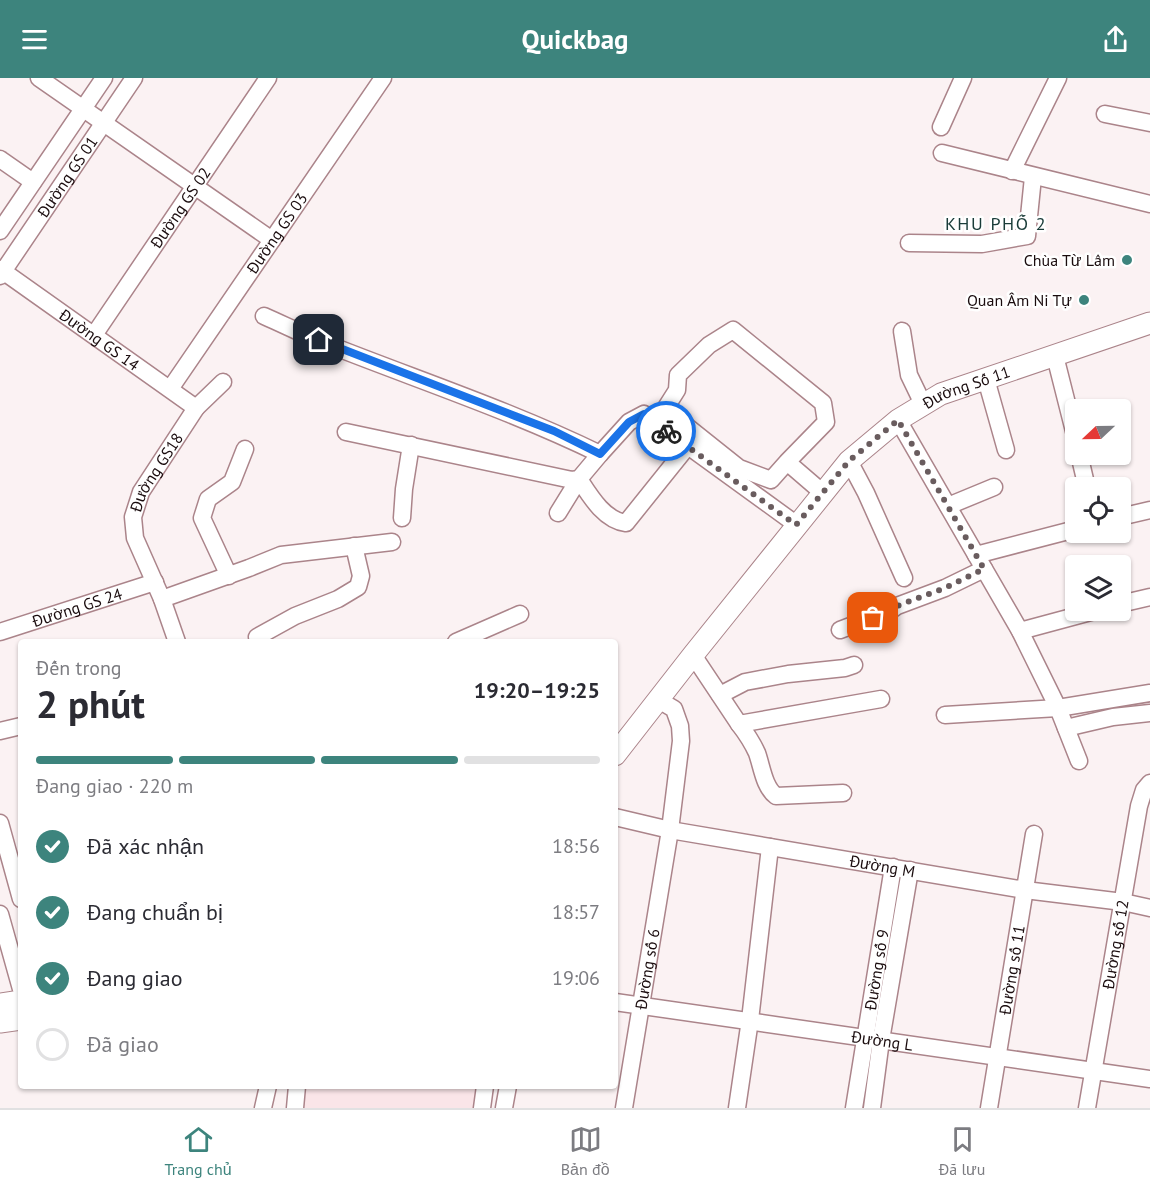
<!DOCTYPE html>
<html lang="vi">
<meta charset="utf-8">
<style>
:root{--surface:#fff;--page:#f7f7f7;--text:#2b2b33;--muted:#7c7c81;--line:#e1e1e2;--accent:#3d847d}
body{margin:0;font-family:"PT Sans",sans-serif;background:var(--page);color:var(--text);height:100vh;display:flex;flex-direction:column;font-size:22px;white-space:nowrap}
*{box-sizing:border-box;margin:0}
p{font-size:20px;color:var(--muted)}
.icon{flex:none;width:33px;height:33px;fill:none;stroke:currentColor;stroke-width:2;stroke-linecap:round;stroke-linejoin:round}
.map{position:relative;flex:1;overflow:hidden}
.side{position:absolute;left:18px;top:561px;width:600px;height:450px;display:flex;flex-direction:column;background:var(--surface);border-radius:6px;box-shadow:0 2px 4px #0004}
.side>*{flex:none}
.needle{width:39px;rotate:248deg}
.fabs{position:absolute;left:1065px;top:321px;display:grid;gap:12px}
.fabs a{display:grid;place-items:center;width:66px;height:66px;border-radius:6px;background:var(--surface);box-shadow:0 2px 4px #0004;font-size:30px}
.pin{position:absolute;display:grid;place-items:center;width:51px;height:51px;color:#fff;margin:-26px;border-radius:12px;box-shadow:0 3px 9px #0006}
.courier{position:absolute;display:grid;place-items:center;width:60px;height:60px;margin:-30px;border:4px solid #1a73e8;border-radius:50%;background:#fff;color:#222;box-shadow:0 2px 8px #0007}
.summary em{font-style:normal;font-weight:700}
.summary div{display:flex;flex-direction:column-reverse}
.summary{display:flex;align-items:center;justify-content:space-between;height:102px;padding:0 18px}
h1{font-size:39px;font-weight:700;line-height:45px}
.bar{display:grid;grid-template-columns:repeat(4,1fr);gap:9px 6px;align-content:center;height:72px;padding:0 18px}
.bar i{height:8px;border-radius:4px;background:var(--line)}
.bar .on{background:var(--accent)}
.bar p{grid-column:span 4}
ol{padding:0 18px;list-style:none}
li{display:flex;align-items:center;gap:18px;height:66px}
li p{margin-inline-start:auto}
li .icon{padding:6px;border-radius:50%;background:var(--accent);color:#fff;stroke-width:4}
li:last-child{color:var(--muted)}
li i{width:33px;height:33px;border:3px solid var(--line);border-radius:50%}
header{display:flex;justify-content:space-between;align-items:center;height:78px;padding:0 18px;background:var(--accent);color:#fff;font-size:27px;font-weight:700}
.dock{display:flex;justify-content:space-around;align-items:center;height:84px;border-top:2px solid var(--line);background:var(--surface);font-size:16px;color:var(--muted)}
.dock a{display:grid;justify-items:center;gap:3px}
.dock .on{color:var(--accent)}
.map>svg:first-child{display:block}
</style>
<header><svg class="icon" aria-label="menu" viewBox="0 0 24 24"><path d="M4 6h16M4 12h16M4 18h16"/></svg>Quickbag<svg class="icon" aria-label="share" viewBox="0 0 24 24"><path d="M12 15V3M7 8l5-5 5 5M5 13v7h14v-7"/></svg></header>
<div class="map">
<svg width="1150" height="1030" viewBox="0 0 1150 1030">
<rect width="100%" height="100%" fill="#fbf2f3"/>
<path fill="#fae5e8" d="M291,1008h201l-4,22h-201z"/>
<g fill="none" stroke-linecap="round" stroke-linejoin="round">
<g stroke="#ab848a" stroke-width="19">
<g id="minor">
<path d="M39,0l233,162"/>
<path d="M1105,36l45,9"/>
<path d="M941,49l22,-49"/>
<path d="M942,75l208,51"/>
<path d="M0,81l33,23"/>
<path d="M1012,93l46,-93"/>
<path d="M0,153l104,-153"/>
<path d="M909,165l73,1 45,-8 6,-59"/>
<path id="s1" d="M0,191l196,139"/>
<path id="s2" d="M0,198l134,-198"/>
<path d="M264,238c25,11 50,24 76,33 87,34 176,64 260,105l29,-32 15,-8 153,111"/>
<path d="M902,253l7,44 14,29"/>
<path id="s3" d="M94,257l174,-257"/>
<path d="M1055,278l21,83"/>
<path d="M986,301l20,71"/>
<path id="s4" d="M170,311l213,-311"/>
<path d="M898,342l122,211 38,77 21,53"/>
<path d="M346,354l226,48 7,-1 21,-25"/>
<path d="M1079,376l8,34"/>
<path d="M849,383l17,32 38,85"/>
<path d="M787,384l39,-40 -3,-19 -90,-73 -24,15 -31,30 -1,15 -12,19 74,59 32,12 16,-18 36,31"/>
<path d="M948,428l46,-19"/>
<path d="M558,435l21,-34c11,17 25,41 47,44l61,-76"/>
<path d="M1120,439l30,-7"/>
<path d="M402,440l2,-29 7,-44"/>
<path d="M976,477l100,-26"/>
<path d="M229,498l-27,-58 6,-19 24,-17 13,-33"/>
<path d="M162,521l87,-31 32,-13 111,-13"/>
<path d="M1120,526l30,-7"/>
<path d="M840,552l50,-19 7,-5 48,-18 39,-19"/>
<path d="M1020,553l78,-21"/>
<path id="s5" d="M0,554l155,-50"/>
<path d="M257,559l38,-21 43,-17 20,-12 3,-11 -7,-30"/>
<path id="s6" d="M177,564l-15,-43 -27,-61 -2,-21 8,-25 55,-84 27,-26"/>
<path d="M456,564l64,-28"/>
<path d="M693,577l46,69 142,-25"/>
<path d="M720,617l25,-13 43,-8 57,-6 9,-3"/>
<path d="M945,637l113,-7 92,-15"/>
<path d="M739,646c7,9 13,18 18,29 5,14 7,34 19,43l67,-3"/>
<path d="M1066,650l47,-11 37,-4"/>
<path d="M0,653l21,-5"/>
<path id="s7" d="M615,739l55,13 355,60 98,12 27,6"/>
<path d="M0,745l21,76"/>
<path d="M0,836l21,75"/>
<path id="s8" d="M615,924l535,77"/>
<path d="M263,1030l5,-22"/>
<path d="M295,1030l2,-22"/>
<path d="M482,1030l3,-22"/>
<path d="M504,1030l4,-22"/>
<path id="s9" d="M624,1030l46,-278 11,-89 -1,-15 -6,-17 -17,-10"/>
<path d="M737,1030l13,-88 20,-173"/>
<path id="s10" d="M854,1030l39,-241"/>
<path d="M872,1030l9,-68 29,-170"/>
<path id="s11" d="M989,1030l45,-274"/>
<path id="s12" d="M1087,1030l52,-302 5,-16 6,-7"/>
</g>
</g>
<g stroke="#ab848a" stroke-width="23">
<g id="major">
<path id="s13" d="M615,677l78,-100 156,-194 49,-41 43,-26 209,-71"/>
<path d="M0,926l21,-3"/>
<path d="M0,944l21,-3"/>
</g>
</g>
<use href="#minor" stroke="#fff" stroke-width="16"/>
<use href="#major" stroke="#fff" stroke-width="21"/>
</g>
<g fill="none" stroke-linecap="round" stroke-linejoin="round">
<path stroke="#695c5e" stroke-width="6" stroke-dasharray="0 10.8" d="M666,353l130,94 53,-64 49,-41 86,149 -39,19 -48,18 -7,5 -17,7"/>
<path stroke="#1a73e8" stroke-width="8" d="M319,262l196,76 39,15 46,23 29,-32 15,-8 22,17"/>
</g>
<g fill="#3d847d" stroke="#fff" stroke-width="2">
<circle cx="1127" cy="182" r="6"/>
<circle cx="1084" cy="222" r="6"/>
</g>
<g text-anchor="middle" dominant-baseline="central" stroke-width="5" stroke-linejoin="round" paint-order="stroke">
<g font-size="16" fill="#1a0c0e" stroke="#fff">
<text stroke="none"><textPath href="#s2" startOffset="120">Đường GS 01</textPath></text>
<text stroke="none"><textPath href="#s3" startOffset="154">Đường GS 02</textPath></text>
<text stroke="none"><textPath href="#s4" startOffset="189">Đường GS 03</textPath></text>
<text stroke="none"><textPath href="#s1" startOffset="122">Đường GS 14</textPath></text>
<text stroke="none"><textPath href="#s13" startOffset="516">Đường Số 11</textPath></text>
<text stroke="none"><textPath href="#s6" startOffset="184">Đường GS18</textPath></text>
<text stroke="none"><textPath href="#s5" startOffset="81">Đường GS 24</textPath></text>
<text stroke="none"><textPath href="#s7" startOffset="272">Đường M</textPath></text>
<text stroke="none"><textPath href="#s12" startOffset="166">Đường số 12</textPath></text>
<text stroke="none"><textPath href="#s9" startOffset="141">Đường số 6</textPath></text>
<text stroke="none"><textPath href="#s10" startOffset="140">Đường số 9</textPath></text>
<text stroke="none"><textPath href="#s11" startOffset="140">Đường số 11</textPath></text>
<text stroke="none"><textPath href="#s8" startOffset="270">Đường L</textPath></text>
</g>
<g font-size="16" fill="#1a0c0e" stroke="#fff" text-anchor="end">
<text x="1115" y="182">Chùa Từ Lâm</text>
<text x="1072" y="222">Quan Âm Ni Tự</text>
</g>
<g font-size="18" letter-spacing="1.5" fill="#1a3c39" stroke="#fff">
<text x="996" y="145">KHU PHỐ 2</text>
</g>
</g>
</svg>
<div class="fabs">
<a><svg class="needle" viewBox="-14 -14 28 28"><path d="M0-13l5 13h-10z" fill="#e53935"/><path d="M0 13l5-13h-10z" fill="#7c7c81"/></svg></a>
<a><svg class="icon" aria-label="locate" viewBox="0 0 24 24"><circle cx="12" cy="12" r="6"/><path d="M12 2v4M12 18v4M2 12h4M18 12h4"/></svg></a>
<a><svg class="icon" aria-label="layers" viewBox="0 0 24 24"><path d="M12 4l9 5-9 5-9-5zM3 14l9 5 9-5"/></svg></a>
</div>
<div class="pin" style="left:873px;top:540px;background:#ea580c"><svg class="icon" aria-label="bag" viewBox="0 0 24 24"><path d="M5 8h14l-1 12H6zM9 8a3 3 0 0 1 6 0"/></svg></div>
<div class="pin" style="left:319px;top:262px;background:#1f2937"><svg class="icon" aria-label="home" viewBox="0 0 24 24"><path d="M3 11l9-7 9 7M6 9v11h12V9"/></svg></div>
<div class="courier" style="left:666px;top:353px"><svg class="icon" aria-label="bike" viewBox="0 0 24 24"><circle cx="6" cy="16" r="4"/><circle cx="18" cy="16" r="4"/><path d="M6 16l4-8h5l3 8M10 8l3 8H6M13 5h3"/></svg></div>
<section class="side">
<div class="summary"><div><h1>2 phút</h1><p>Đến trong</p></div><em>19:20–19:25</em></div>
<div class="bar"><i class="on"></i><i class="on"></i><i class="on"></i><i></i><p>Đang giao · 220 m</p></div>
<ol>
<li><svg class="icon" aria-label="check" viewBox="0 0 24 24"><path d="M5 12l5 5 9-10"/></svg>Đã xác nhận<p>18:56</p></li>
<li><svg class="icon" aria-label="check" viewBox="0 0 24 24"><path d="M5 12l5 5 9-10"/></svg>Đang chuẩn bị<p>18:57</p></li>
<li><svg class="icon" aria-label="check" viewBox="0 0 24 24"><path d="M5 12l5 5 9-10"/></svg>Đang giao<p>19:06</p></li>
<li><i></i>Đã giao</li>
</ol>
</section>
</div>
<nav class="dock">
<a class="on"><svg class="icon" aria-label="home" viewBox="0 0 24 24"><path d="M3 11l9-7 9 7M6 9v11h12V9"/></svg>Trang chủ</a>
<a><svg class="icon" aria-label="map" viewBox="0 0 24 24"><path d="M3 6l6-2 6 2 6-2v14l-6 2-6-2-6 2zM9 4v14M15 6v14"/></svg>Bản đồ</a>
<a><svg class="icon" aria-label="saved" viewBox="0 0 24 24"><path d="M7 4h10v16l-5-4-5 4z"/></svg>Đã lưu</a>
</nav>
